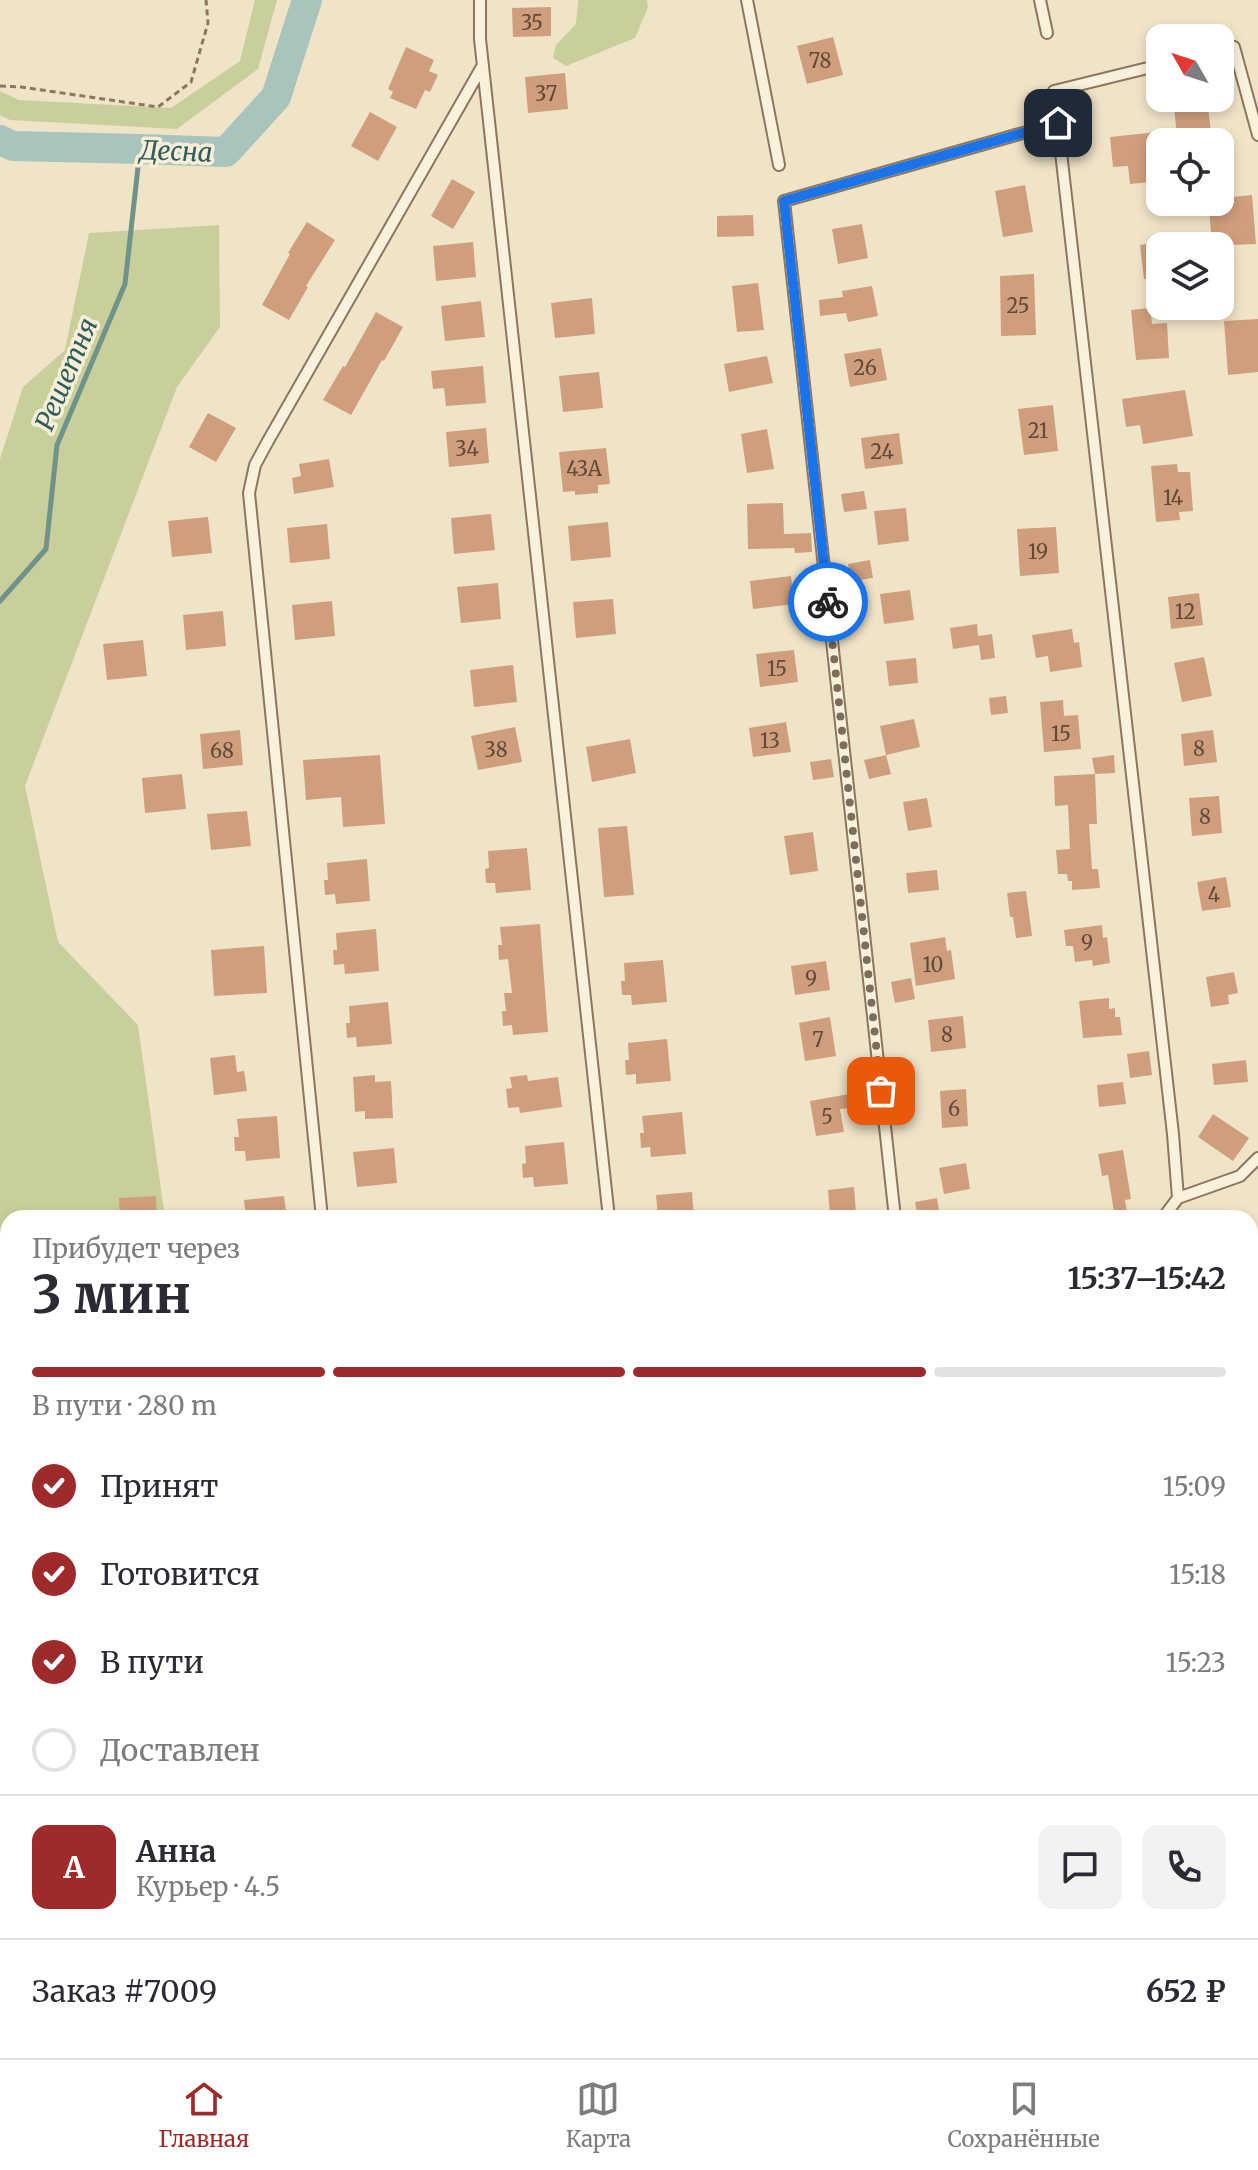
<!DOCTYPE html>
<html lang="ru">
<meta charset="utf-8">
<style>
:root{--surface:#fff;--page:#f2f2f3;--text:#2b2b33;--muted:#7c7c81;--line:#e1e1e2;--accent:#9e2a2b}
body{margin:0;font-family:Merriweather,serif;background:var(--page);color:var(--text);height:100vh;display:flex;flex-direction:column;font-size:30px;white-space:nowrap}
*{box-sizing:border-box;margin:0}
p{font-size:26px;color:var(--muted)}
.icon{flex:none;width:44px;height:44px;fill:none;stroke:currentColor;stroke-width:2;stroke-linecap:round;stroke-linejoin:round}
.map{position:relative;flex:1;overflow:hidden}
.sheet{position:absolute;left:0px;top:1210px;width:1258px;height:848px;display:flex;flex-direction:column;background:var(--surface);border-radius:24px 24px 0 0;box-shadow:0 4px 12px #0003}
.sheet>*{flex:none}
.needle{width:52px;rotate:309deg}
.controls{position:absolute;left:1146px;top:24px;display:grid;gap:16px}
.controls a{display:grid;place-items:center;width:88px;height:88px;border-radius:16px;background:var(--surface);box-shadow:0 4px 12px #0003;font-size:40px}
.pin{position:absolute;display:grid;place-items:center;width:68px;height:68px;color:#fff;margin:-34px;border-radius:16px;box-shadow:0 4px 12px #0006}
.courier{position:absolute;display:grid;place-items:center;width:80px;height:80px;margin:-40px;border:6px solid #1a73e8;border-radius:50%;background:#fff;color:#222;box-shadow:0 2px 10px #0007}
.head em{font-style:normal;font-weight:700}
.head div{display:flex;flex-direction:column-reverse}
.head{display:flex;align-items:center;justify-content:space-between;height:136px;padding:0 32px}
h1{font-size:52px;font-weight:700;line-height:60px}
.bar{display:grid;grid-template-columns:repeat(4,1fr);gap:12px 8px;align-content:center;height:96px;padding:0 32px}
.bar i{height:10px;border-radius:6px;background:var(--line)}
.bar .on{background:var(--accent)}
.bar p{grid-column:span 4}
.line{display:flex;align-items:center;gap:20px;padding:0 32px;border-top:2px solid var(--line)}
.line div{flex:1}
.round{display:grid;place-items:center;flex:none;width:84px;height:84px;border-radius:16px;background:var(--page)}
ol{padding:0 32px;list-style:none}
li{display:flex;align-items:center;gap:24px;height:88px}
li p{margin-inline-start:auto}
li .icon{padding:8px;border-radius:50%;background:var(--accent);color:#fff;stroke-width:4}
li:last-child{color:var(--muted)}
li i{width:44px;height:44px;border:4px solid var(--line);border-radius:50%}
.dock{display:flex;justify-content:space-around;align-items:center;height:112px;border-top:2px solid var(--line);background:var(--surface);font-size:22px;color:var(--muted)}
.dock a{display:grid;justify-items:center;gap:4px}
.dock .on{color:var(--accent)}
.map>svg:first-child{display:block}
</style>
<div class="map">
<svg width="1258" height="2058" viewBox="0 0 1258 2058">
<rect width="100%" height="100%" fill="#f0e4c8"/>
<path fill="#c9cf9b" d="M255,0h22l-19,69 -81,60 -167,-9 -10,-5v-24l19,9 152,8 69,-47z
M578,0h69l1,7 -13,31 -69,28 -13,-8 3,-13 20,-21z
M219,225l1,102 -43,60 -152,399 33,156 80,83 27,193h-157v35l-3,-15 -5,-2v-777l23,-72 42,-37 24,-117z
M123,2050h81l-7,8h-65z"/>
<path fill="#a9c4bc" stroke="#6f938a" stroke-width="2" d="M0,1408l8,35v449l-8,-6z"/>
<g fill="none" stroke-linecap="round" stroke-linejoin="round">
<path stroke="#6f938a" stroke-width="5" d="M0,601l46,-52 11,-104 68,-161 15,-135
M165,2050l3,8"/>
<path stroke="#a9c4bc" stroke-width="30" d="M0,140l13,6 127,3 86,3 50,-55 31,-97"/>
</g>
<path fill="#cf9f7d" d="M551,7v29l-38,1 -1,-29z
M833,37l10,38 -36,9 -10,-38z
M406,47l28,13 -5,11 9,4 -8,17 -5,-2 -9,19 -26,-11 3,-6 -5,-3z
M565,73l3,36 -40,4 -3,-36z
M1173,98h34l4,35 -34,3z
M370,112l27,15 -19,34 -27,-15z
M1157,132l3,49 -30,3 -2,-18 -15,1 -3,-30z
M452,179l23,13 -22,37 -22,-13z
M1025,185l8,47 -30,5 -8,-46z
M1252,195l4,49 -44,2 -3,-40 14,-1 -1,-7z
M753,215l1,21 -37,1v-21z
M307,222l28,18 -29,46 2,1 -19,33 -27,-15 28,-51 -2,-1z
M862,224l6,34 -30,6 -6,-35z
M473,242l3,35 -40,4 -3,-35z
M1160,242v35l-16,2 -4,-34z
M1034,274l2,61 -35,1 -1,-60z
M758,283l6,47 -27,2 -5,-46z
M872,286l6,30 -30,6 -2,-9 -26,3 -1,-16 24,-3 -1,-6z
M592,298l3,36 -40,4 -4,-35z
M481,301l4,36 -40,4 -4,-35z
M1150,308l2,16 15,-1 2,35 -33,2 -5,-50z
M376,312l27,15 -19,34 -2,-1 -31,55 -28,-15 20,-34 2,1z
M1258,319v53l-30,3 -4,-54z
M881,348l6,32 -37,7 -6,-33z
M767,356l6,27 -44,9 -5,-28z
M483,366l3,37 -40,3 -2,-18 -11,1 -2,-18z
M599,372l4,36 -40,4 -4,-36z
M1185,390l8,46 -50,8 -3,-19 -14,2 -4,-28z
M1053,405l5,46 -34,4 -6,-46z
M208,413l28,15 -20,34 -27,-15z
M486,428l3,35 -40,4 -3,-35z
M767,429l7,40 -27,4 -6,-39z
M899,433l4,31 -38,5 -4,-31z
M606,448l4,36 -12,1v8l-23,2v-4l-12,1 -4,-40z
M329,459l5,28 -40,7 -2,-16 9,-2 -2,-12z
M1177,464l1,8h12l3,39 -14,1 1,8 -24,2 -5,-56z
M864,491l3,18 -23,3 -3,-18z
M783,503l1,31 27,-1 1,19 -17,1 -1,-5 -46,1 -1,-45z
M906,508l3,33 -31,4 -4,-34z
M491,514l4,36 -41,4 -3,-36z
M208,517l4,36 -40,4 -4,-36z
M608,522l3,35 -40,4 -3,-35z
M327,524l3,35 -40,4 -3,-35z
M1056,527l3,46 -39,3 -3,-47z
M870,560l3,18 -22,3 -3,-17z
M791,576l3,28 -41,5 -3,-28z
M498,583l3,36 -40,4 -4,-36z
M910,590l4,30 -30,4 -4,-30z
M1199,593l4,32 -32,4 -3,-32z
M613,599l3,35 -40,4 -3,-36z
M332,601l3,35 -40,4 -3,-35z
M223,611l3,35 -40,4 -3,-35z
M977,624l1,12 14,-2 3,24 -14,2 -2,-15 -26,4 -3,-21z
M1072,629l2,14 5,-1 3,25 -32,5 -2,-16 -12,2 -4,-23z
M143,640l4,36 -40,4 -4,-36z
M794,650l4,32 -38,5 -4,-33z
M1204,657l8,39 -30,6 -8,-39z
M916,658l2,25 -29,3 -3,-25z
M513,665l4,37 -43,5 -4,-37z
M1006,696l2,17 -17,2 -2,-17z
M1063,700l1,16 14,-1 3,34 -37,3 -4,-50z
M914,719l6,28 -34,8 -6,-29z
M786,722l5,30 -38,5 -4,-29z
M515,727l7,35 -44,8 -7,-34z
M240,730l3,35 -40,4 -3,-35z
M1213,730l4,32 -33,4 -3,-32z
M630,739l6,34 -44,9 -6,-35z
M380,755l5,69 -42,3 -2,-30 -35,3 -3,-40z
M886,755l5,19 -22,5 -5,-19z
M1114,755l1,18 -20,1 -3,-16z
M831,759l3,18 -21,3 -3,-18z
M182,774l4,35 -41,4 -3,-35z
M1095,774l2,50h-8l3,45h6l2,19 -28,2v-9h-4l-1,-7h-9l-2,-24 14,-1 -2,-44 -13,1 -1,-30z
M1219,796l3,37 -30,3 -3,-38z
M927,798l5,29 -24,4 -5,-29z
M247,811l4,35 -40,4 -4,-36z
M627,826l7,69 -30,2 -6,-69z
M813,832l5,39 -28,4 -6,-39z
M527,848l4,42 -35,3 -1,-10h-9l-1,-14 4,-1 -1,-17z
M367,859l3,42 -34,3 -1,-10 -10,1 -1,-15h4l-1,-17z
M937,870l2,20 -31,3 -2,-20z
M1226,877l5,30 -29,4 -5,-29z
M1026,891l6,45 -16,2 -3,-21h-3l-3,-24z
M540,924l8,108 -35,3 -1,-10 -9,1 -1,-15h4l-2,-18h8l-4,-34 -9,1 -1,-15h4l-2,-18z
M1102,925l1,13 4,-1 3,26 -17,3 -1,-6 -17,2 -2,-16h-7l-2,-16z
M376,929l3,42 -34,3 -1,-10 -10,1 -1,-15h4l-1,-17z
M945,937l2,14 4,-1 4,29 -39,7 -6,-43z
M264,946l3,47 -53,3 -3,-46z
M663,960l4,42 -35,3 -1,-10h-9l-1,-14h4l-1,-18z
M826,961l4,29 -35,5 -4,-29z
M1234,972l4,21 -10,2 1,9 -18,3 -5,-30z
M911,978l4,21 -20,4 -4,-21z
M1109,998v11l6,-1v9h5l2,18 -39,3 -4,-37z
M388,1002l4,42 -35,3 -1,-10 -9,1 -1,-15h4l-1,-17z
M963,1016l3,32 -35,4 -3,-32z
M830,1017l6,39 -31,5 -6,-38z
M667,1039l4,42 -35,3v-10l-10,1 -1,-15h4l-1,-17z
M1149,1051l3,24 -22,3 -3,-24z
M235,1055l2,17 7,-1 3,20 -33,4 -4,-37z
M1246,1060l2,22 -34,3 -2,-21z
M375,1075v7l16,-1 2,37 -28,1v-8l-10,1 -2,-35z
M527,1075l1,6 30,-4 4,30 -42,6 -1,-6 -11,1 -2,-19 6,-1 -2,-11z
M866,1076l3,30 -29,3 4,23 -28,4 -6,-35 39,-7 -1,-16z
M1123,1082l3,22 -27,3 -2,-22z
M966,1089l2,37 -26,2 -2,-37z
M682,1112l4,42 -35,3 -1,-10 -9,1 -1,-15h4l-2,-17z
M1213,1114l36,24 -16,23 -35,-24z
M277,1116l3,42 -34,3 -1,-10h-10l-1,-14h5l-2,-18z
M564,1142l4,42 -34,3 -1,-10 -10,1 -1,-14 4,-1 -1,-17z
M394,1148l3,35 -40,4 -4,-35z
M1123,1150l8,49 -6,1 3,18h-13l-7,-43 -6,1 -4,-22z
M966,1163l4,26 -26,5 -5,-26z
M854,1187l2,26 -26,3 -2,-26z
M692,1192l2,26h-36l-2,-23z
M156,1196l1,22h-37l-1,-20z
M284,1196l3,22h-41l-2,-18z
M937,1198l3,18 -22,2 -3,-16z"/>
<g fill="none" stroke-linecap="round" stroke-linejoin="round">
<g stroke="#8d765c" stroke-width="14">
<path id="service" d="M480,0v39l129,1179
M747,0l32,165
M1040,0l7,33
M1220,50l14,-3 24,88
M1160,65l-106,26 119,1043 5,64 -15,20
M1178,1198l62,-22 18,-18
M322,1218l-73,-725 6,-28 13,-24 215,-376
M895,1218l-111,-1017 274,-78
M1250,1343l8,-15
M1250,1512l8,3
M1036,2050l3,8
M1140,2050l4,8"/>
</g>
<g stroke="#8d765c" stroke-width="24">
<path id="minor" d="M1250,1654l8,-1"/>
</g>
<path stroke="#8d765c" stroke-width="3" stroke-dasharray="6 4" stroke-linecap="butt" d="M0,86l21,1 137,20 33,-25 17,-59 -2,-23"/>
<use href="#service" stroke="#faf1dc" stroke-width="10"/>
<use href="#minor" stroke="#faf1dc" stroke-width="20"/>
</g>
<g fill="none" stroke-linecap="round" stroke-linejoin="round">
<path stroke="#7c6e5b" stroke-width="8" stroke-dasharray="0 14.4" d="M828,602l53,489"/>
<path stroke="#1a73e8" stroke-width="10" d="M828,602l-44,-401 274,-78"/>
</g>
<g text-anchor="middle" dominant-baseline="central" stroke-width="7" stroke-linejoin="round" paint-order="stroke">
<g font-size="20" fill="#624a37">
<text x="532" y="22">35</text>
<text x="820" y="60">78</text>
<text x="546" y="93">37</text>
<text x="1018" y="305">25</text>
<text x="865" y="367">26</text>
<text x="1038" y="430">21</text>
<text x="467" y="448">34</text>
<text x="882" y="451">24</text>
<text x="584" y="468">43А</text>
<text x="1173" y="497">14</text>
<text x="1038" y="551">19</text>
<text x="1185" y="611">12</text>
<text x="777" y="668">15</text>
<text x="1061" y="733">15</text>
<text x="770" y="740">13</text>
<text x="1199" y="748">8</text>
<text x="496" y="749">38</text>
<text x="222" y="750">68</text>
<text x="1205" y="816">8</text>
<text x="1214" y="894">4</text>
<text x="1087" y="942">9</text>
<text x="933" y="964">10</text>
<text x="811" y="978">9</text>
<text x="947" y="1034">8</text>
<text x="818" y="1039">7</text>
<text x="954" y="1108">6</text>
<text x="827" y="1116">5</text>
</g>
<g font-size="26" font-style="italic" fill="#2f5d5a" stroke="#f7eed8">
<text transform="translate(176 151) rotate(2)">Десна</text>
<text transform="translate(66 374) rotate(-67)">Решетня</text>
</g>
</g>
</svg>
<div class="controls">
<a><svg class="needle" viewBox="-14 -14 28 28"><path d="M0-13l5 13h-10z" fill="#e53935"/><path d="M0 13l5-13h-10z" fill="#7c7c81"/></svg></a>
<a><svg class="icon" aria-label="locate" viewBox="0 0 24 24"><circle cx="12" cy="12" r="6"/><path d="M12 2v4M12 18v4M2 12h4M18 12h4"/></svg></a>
<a><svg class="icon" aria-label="layers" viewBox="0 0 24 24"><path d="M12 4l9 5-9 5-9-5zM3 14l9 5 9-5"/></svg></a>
</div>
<div class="pin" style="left:881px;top:1091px;background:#ea580c"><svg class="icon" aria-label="bag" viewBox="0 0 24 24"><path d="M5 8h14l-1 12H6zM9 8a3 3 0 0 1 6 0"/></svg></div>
<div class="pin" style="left:1058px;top:123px;background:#1f2937"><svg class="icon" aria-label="home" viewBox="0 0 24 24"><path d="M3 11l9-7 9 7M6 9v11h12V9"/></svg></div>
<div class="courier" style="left:828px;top:602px"><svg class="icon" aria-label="bike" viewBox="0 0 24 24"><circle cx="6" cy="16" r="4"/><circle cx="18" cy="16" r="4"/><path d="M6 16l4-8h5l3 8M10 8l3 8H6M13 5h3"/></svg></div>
<section class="sheet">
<div class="head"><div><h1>3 мин</h1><p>Прибудет через</p></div><em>15:37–15:42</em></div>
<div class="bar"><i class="on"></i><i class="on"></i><i class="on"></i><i></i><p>В пути · 280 m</p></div>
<ol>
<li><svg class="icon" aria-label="check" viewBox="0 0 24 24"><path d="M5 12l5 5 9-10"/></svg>Принят<p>15:09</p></li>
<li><svg class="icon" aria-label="check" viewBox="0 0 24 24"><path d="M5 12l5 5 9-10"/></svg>Готовится<p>15:18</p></li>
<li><svg class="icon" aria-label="check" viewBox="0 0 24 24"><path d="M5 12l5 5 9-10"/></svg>В пути<p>15:23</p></li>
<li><i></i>Доставлен</li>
</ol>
<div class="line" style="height:144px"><b class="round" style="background:var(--accent);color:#fff">А</b><div><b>Анна</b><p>Курьер · 4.5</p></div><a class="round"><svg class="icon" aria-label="chat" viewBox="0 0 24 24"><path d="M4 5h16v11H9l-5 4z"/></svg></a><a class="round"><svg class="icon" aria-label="phone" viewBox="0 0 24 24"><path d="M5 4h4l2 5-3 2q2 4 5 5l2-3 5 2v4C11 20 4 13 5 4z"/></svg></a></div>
<div class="line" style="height:104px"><div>Заказ #7009</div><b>652 ₽</b></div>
</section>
</div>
<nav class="dock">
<a class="on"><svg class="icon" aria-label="home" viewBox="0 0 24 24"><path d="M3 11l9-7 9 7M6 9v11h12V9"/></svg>Главная</a>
<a><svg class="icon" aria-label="map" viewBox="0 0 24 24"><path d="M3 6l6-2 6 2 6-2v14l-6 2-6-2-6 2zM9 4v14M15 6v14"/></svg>Карта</a>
<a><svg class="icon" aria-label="saved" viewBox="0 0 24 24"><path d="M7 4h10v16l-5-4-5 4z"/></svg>Сохранённые</a>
</nav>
